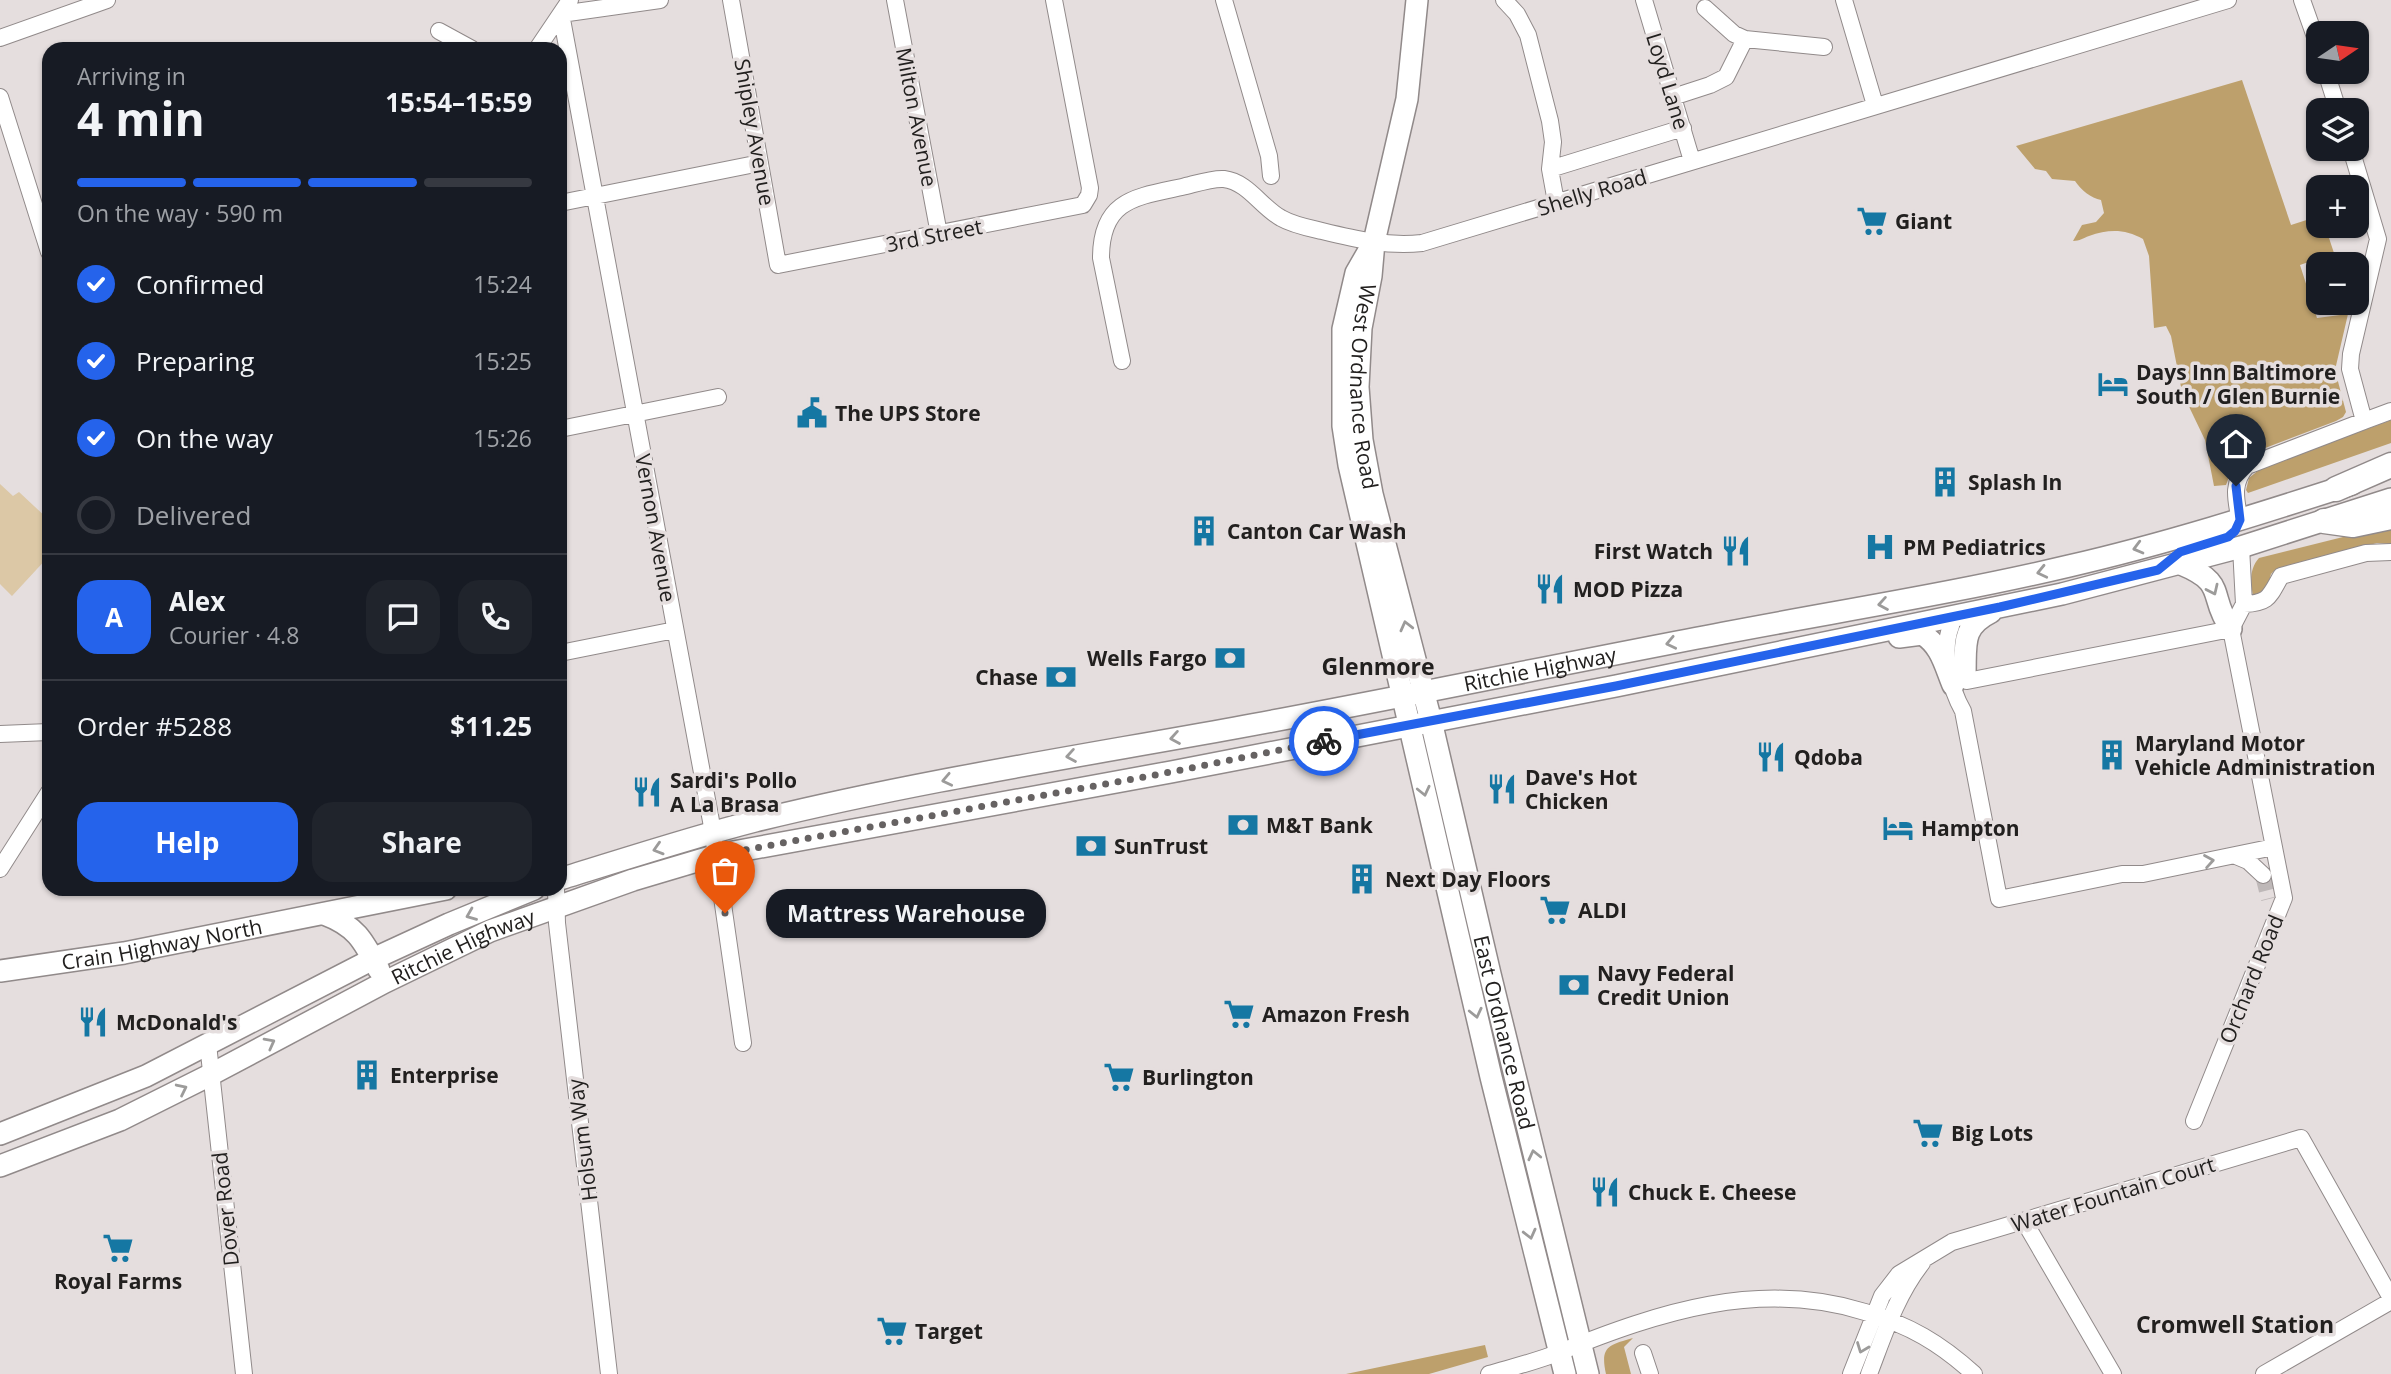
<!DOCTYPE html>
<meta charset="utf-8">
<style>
:root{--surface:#171b24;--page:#20242c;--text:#f1f3f6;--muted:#9ea1a6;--line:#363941;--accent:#2563eb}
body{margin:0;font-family:"Open Sans",sans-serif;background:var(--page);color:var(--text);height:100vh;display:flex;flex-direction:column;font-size:26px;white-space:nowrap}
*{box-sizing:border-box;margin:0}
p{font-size:23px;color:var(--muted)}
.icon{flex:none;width:38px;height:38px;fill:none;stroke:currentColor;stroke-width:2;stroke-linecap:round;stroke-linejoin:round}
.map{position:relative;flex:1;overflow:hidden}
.side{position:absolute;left:42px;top:42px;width:525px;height:854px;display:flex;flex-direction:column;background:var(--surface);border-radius:21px;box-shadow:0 2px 5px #0004}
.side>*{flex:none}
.needle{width:46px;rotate:77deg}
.fabs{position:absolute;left:2306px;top:21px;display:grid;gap:14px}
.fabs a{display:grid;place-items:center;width:63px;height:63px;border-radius:14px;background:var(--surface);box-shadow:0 2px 5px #0004;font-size:35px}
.pin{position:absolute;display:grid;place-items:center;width:60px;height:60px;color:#fff;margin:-72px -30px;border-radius:50% 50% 50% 0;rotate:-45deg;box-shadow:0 0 7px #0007}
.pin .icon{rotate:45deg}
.courier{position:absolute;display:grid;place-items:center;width:70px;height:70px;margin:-35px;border:5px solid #2563eb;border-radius:50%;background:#fff;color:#222;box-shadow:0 2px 9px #0007}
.bubble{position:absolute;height:49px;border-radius:21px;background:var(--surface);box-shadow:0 2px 5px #0004;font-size:23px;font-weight:700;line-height:49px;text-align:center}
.overview em{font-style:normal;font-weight:700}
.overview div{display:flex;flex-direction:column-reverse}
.overview{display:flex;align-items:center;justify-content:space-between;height:119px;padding:0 35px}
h1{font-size:46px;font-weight:700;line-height:52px}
.bar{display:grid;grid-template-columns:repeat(4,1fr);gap:10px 7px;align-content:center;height:84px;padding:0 35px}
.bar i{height:9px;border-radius:5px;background:var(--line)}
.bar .selected{background:var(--accent)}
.bar p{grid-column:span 4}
.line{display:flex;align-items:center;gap:18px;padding:0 35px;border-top:2px solid var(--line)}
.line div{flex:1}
.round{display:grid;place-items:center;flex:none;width:74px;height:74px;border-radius:21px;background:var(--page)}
ol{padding:0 35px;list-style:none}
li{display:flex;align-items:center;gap:21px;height:77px}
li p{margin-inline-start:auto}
li .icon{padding:7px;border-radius:50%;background:var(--accent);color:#fff;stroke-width:4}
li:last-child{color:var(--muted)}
li i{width:38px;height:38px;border:4px solid var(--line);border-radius:50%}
.cta{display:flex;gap:14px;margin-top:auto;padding:14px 35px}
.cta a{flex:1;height:80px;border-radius:21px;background:var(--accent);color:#fff;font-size:28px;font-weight:700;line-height:80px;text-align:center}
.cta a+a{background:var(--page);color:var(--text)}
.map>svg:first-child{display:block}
</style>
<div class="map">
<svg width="2391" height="1374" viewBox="0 0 2391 1374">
<rect width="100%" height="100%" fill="#e5dede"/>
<path fill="#dcc8a6" d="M0,484l13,12 6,-4 30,28v36l-37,40 -12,-12z"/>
<path fill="#bda06c" d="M2242,80l49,145 28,-9v10h6l9,27 -34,12 17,53 31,-4 -13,56 11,42 -3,5 -7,4 -89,34 -16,17 -5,13 -12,1 -9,-46 -23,-48 -11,-56 -5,-10 -12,2 -5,-72 -6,-17c-18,-10 -34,-10 -54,-3 -6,2 -9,5 -16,5l9,-16 14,-3 8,-9 -3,-13c-10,-2 -20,-10 -26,-19l-23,-2 -6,-8 -11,-2 -19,-23z
M2391,420v23l-143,50 -2,-3 3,-12 11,-9z
M2391,525v19l-14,-1 -102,27 -4,4 -6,23 -11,4c-3,-15 -6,-31 5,-43z
M1633,1338l-9,9 7,27h-25c-6,-27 2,-29 27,-36z
M1485,1345l3,12 -59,17h-83z"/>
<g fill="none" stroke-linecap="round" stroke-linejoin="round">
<path stroke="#beb8b8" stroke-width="16" stroke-dasharray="16 8" stroke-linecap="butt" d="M2263,875l6,24"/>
<g stroke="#918a8a" stroke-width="18">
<path id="minor" d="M660,0l-99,14 150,807 32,222
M731,0l47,265 305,-60 6,-10 1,-7 -36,-188
M895,0l44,234
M1224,0l45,156 2,20
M1504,0l13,14 11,21 22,86 3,21 -3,27 6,33
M1644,0l48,161
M1844,0l31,105
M2302,0l17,48
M1705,8l29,26 11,5 79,8
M439,31l33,18
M0,38l107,-38
M537,49l33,-49
M2326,72l12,38
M0,97l49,155
M1673,97l37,-12 16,-8 19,-38
M1550,169l133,-41
M560,203l200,-40
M1122,361l-21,-103c0,-58 34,-61 81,-71 13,-3 30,-9 42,-8 24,3 37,28 57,39 12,7 28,10 41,13 33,8 66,16 100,12l806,-243
M2364,421l27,-10
M560,429l158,-32
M2240,521c-4,-21 -9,-38 7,-55l117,-45 -14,-52 1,-15 27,-115 -27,-90
M2244,604c25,-1 25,-7 37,-28l85,-23 25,-1
M1951,626c-10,25 -1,62 12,85l36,188 123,-25h21l131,-27
M560,653l115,-23
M1967,681l264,-52
M0,734l49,-2
M2236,856l12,5 15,14
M0,869l49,-77
M556,889l1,34 52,451
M208,1044l36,330
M2194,1121l90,-223 -53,-269 13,-25 -3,-57
M2024,1221l89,153
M1643,1353l7,21
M1489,1374c24,-7 49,-13 71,-22 99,-40 199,-73 305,-40 44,13 75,31 109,62
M1851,1374l31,-78 17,-22 53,-32 349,-104 90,160
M1869,1374c15,-39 27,-78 53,-111
M2264,1374l127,-73"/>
</g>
<g stroke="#918a8a" stroke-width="24">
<g id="major">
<path id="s1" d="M1417,0l-10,99 -33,143 -3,34 -10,52 -3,59 4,53 10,54 59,227 59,253 98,400"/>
<path d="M1371,247l-15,26 -13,56v97l6,39 142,612 74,297"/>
<path d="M2181,564c48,20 26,31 50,65"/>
<path d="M1899,637l23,-3c19,11 23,32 31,51"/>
<path d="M1965,674c1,-30 -4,-47 26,-62"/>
<path id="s2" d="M560,879c65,-20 129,-41 195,-58 158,-39 320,-64 480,-93 163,-30 326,-64 489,-95 115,-22 231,-40 345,-67 96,-22 190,-52 283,-82"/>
<path d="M324,914c32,12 39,26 55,56"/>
<path id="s3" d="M0,971l124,-18 322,-64"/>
<path d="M0,1134l146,-58 227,-117 76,-35 85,-35"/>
<path id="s4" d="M0,1166l120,-46 90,-45 175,-93 105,-51 143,-51 84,-25 454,-83 445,-86 446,-92 179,-47 150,-48"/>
</g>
</g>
<g stroke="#918a8a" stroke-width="27">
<path id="highway" d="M2336,489l55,-24
M2324,521l29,4 38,-8"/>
</g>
<use href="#minor" stroke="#fff" stroke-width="16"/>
<use href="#major" stroke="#fff" stroke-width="21"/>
<use href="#highway" stroke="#fff" stroke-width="24"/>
</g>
<defs><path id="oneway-chevron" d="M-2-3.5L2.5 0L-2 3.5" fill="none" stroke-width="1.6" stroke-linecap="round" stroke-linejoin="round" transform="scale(1.75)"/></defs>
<g stroke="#9c9b9a">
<use href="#oneway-chevron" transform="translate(2138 548) rotate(165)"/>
<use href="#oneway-chevron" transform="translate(2042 572) rotate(167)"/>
<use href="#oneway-chevron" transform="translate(2213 590) rotate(65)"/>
<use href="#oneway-chevron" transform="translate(1883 604) rotate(170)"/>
<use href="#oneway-chevron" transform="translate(1406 626) rotate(-104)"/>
<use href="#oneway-chevron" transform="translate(1671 643) rotate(168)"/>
<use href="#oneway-chevron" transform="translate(1175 738) rotate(170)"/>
<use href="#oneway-chevron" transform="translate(1071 756) rotate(170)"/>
<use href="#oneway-chevron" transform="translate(947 780) rotate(168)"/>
<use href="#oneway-chevron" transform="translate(1424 791) rotate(77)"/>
<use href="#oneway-chevron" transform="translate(658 849) rotate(163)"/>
<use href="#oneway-chevron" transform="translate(2209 861) rotate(-10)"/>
<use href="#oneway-chevron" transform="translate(471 915) rotate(158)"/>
<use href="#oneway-chevron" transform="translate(1476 1013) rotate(77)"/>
<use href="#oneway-chevron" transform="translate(270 1043) rotate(-28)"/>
<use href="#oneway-chevron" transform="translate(182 1089) rotate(-26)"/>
<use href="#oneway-chevron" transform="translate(1534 1155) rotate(-103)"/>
<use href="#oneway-chevron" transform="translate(1530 1234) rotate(76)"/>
<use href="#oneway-chevron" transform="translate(1862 1348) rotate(111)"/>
</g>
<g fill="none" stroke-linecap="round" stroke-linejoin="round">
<path stroke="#666262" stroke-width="7" stroke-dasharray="0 12.6" d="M725,913l-8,-58 454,-83 153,-31"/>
<path stroke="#2563eb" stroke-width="9" d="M1324,741l292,-55 384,-79 158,-37 22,-18 48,-15 7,-6 5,-11 -4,-34"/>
</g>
<defs>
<g id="supermarket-bare" transform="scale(2.415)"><path d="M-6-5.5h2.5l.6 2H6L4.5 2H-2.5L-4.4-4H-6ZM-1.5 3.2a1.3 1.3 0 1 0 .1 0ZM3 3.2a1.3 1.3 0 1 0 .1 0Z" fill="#1577a3" stroke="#e5dede" stroke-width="2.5" paint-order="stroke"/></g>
<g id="hotel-bare" transform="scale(2.415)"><path d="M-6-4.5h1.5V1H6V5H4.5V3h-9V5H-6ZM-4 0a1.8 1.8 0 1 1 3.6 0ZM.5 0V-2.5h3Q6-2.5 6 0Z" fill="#1577a3" stroke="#e5dede" stroke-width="2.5" paint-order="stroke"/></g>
<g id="civic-bare" transform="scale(2.415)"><path d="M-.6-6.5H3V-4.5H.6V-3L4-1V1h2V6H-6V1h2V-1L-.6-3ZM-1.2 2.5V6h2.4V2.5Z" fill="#1577a3" stroke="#e5dede" stroke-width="2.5" paint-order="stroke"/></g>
<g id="building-bare" transform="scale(2.415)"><path d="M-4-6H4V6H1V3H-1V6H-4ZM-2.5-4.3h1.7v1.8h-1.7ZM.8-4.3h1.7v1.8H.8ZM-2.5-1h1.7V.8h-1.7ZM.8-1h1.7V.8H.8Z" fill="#1577a3" stroke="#e5dede" stroke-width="2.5" paint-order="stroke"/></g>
<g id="hospital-bare" transform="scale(2.415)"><path d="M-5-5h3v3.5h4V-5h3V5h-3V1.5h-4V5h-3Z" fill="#1577a3" stroke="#e5dede" stroke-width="2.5" paint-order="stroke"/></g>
<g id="restaurant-bare" transform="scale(2.415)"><path d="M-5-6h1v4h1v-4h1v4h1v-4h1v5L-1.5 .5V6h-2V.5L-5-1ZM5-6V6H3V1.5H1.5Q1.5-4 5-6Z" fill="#1577a3" stroke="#e5dede" stroke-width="2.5" paint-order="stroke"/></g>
<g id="bank-bare" transform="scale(2.415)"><path d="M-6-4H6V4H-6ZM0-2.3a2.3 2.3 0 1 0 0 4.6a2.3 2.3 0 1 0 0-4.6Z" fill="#1577a3" stroke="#e5dede" stroke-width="2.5" paint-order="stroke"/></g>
</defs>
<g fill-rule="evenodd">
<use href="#supermarket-bare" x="1872" y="221"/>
<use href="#hotel-bare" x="2113" y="384"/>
<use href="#civic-bare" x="812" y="413"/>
<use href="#building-bare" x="1945" y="482"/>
<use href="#building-bare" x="1204" y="531"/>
<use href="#hospital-bare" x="1880" y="547"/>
<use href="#restaurant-bare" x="1736" y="551"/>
<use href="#restaurant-bare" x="1550" y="589"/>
<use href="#bank-bare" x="1230" y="658"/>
<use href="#bank-bare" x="1061" y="677"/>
<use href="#building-bare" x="2112" y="755"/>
<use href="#restaurant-bare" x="1771" y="757"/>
<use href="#restaurant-bare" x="1502" y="789"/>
<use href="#restaurant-bare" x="647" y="792"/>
<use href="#bank-bare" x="1243" y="825"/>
<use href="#hotel-bare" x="1898" y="828"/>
<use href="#bank-bare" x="1091" y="846"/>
<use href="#building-bare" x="1362" y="879"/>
<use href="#supermarket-bare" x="1555" y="910"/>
<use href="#bank-bare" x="1574" y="985"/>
<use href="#supermarket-bare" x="1239" y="1014"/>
<use href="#restaurant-bare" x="93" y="1022"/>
<use href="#building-bare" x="367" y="1075"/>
<use href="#supermarket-bare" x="1119" y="1077"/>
<use href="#supermarket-bare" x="1928" y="1133"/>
<use href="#restaurant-bare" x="1605" y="1192"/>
<use href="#supermarket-bare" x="118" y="1248"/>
<use href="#supermarket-bare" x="892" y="1331"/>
</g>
<g text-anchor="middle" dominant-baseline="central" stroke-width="7" stroke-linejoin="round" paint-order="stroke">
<g font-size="21" fill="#22201f" stroke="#e5dede">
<text transform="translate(1668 81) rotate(73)">Loyd Lane</text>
<text transform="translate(917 117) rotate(79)">Milton Avenue</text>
<text transform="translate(755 132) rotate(80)">Shipley Avenue</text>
<text transform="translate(1592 192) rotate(-17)">Shelly Road</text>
<text transform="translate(934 235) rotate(-11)">3rd Street</text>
<text stroke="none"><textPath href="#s1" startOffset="392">West Ordnance Road</textPath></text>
<text transform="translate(656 528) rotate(80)">Vernon Avenue</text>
<text stroke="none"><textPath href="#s2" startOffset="1003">Ritchie Highway</textPath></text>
<text stroke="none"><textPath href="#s3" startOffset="164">Crain Highway North</textPath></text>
<text stroke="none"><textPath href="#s4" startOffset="513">Ritchie Highway</textPath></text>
<text transform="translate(2251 979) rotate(-68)">Orchard Road</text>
<text stroke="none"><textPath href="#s1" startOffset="1055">East Ordnance Road</textPath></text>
<text transform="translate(582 1140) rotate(-97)">Holsum Way</text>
<text transform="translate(2113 1194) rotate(-17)">Water Fountain Court</text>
<text transform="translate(225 1209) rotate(-96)">Dover Road</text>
</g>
<g font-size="21" font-weight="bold" fill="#22201f" stroke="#e5dede" text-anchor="start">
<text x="1895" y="221">Giant</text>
<text x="2136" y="372">Days Inn Baltimore<tspan x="2136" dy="24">South / Glen Burnie</tspan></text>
<text x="835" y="413">The UPS Store</text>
<text x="1968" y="482">Splash In</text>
<text x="1227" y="531">Canton Car Wash</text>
<text x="1903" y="547">PM Pediatrics</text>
<text x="1713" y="551" text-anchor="end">First Watch</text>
<text x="1573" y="589">MOD Pizza</text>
<text x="1207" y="658" text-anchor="end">Wells Fargo</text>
<text x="1038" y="677" text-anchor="end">Chase</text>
<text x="2135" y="743">Maryland Motor<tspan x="2135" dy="24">Vehicle Administration</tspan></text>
<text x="1794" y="757">Qdoba</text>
<text x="1525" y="777">Dave's Hot<tspan x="1525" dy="24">Chicken</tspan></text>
<text x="670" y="780">Sardi's Pollo<tspan x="670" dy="24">A La Brasa</tspan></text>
<text x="1266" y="825">M&amp;T Bank</text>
<text x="1921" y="828">Hampton</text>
<text x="1114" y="846">SunTrust</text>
<text x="1385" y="879">Next Day Floors</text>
<text x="1578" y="910">ALDI</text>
<text x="1597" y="973">Navy Federal<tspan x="1597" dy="24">Credit Union</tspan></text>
<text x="1262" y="1014">Amazon Fresh</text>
<text x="116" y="1022">McDonald's</text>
<text x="390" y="1075">Enterprise</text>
<text x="1142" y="1077">Burlington</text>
<text x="1951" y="1133">Big Lots</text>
<text x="1628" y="1192">Chuck E. Cheese</text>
<text x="118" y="1281" text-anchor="middle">Royal Farms</text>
<text x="915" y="1331">Target</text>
</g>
<g font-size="23" font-weight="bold" fill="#22201f" stroke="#e5dede">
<text x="1378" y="666">Glenmore</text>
<text x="2235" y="1324">Cromwell Station</text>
</g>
</g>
</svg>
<div class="fabs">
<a><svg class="needle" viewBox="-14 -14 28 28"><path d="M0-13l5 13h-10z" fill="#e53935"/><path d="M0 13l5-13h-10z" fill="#9ea1a6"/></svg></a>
<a><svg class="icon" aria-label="layers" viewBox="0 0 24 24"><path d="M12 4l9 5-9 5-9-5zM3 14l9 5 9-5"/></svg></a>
<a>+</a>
<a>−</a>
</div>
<div class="pin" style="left:725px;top:913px;background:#ea580c"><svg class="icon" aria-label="bag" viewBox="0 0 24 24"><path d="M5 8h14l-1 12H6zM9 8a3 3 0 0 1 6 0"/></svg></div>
<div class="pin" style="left:2236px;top:486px;background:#1f2937"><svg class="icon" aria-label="home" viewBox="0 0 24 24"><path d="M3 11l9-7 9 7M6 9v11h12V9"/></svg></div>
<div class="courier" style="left:1324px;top:741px"><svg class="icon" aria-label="bike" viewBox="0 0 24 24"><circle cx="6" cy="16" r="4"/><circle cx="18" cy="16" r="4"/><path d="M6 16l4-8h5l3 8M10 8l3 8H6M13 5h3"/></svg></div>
<div class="bubble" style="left:766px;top:889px;width:280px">Mattress Warehouse</div>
<section class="side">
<div class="overview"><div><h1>4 min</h1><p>Arriving in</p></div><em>15:54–15:59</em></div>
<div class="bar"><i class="selected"></i><i class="selected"></i><i class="selected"></i><i></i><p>On the way · 590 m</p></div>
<ol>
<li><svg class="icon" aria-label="check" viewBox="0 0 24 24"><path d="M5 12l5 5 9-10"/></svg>Confirmed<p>15:24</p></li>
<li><svg class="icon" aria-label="check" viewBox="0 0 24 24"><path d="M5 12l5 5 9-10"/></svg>Preparing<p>15:25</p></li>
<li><svg class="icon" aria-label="check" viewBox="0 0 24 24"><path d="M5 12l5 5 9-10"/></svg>On the way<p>15:26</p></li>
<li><i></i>Delivered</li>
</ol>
<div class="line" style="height:126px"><b class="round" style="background:var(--accent);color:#fff">A</b><div><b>Alex</b><p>Courier · 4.8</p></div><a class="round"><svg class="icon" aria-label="chat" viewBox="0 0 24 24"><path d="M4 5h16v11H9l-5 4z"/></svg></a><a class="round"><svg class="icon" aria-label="phone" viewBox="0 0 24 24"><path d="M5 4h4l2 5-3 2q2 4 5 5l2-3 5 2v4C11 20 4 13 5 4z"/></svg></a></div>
<div class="line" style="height:91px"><div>Order #5288</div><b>$11.25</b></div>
<div class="cta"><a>Help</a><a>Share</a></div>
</section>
</div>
